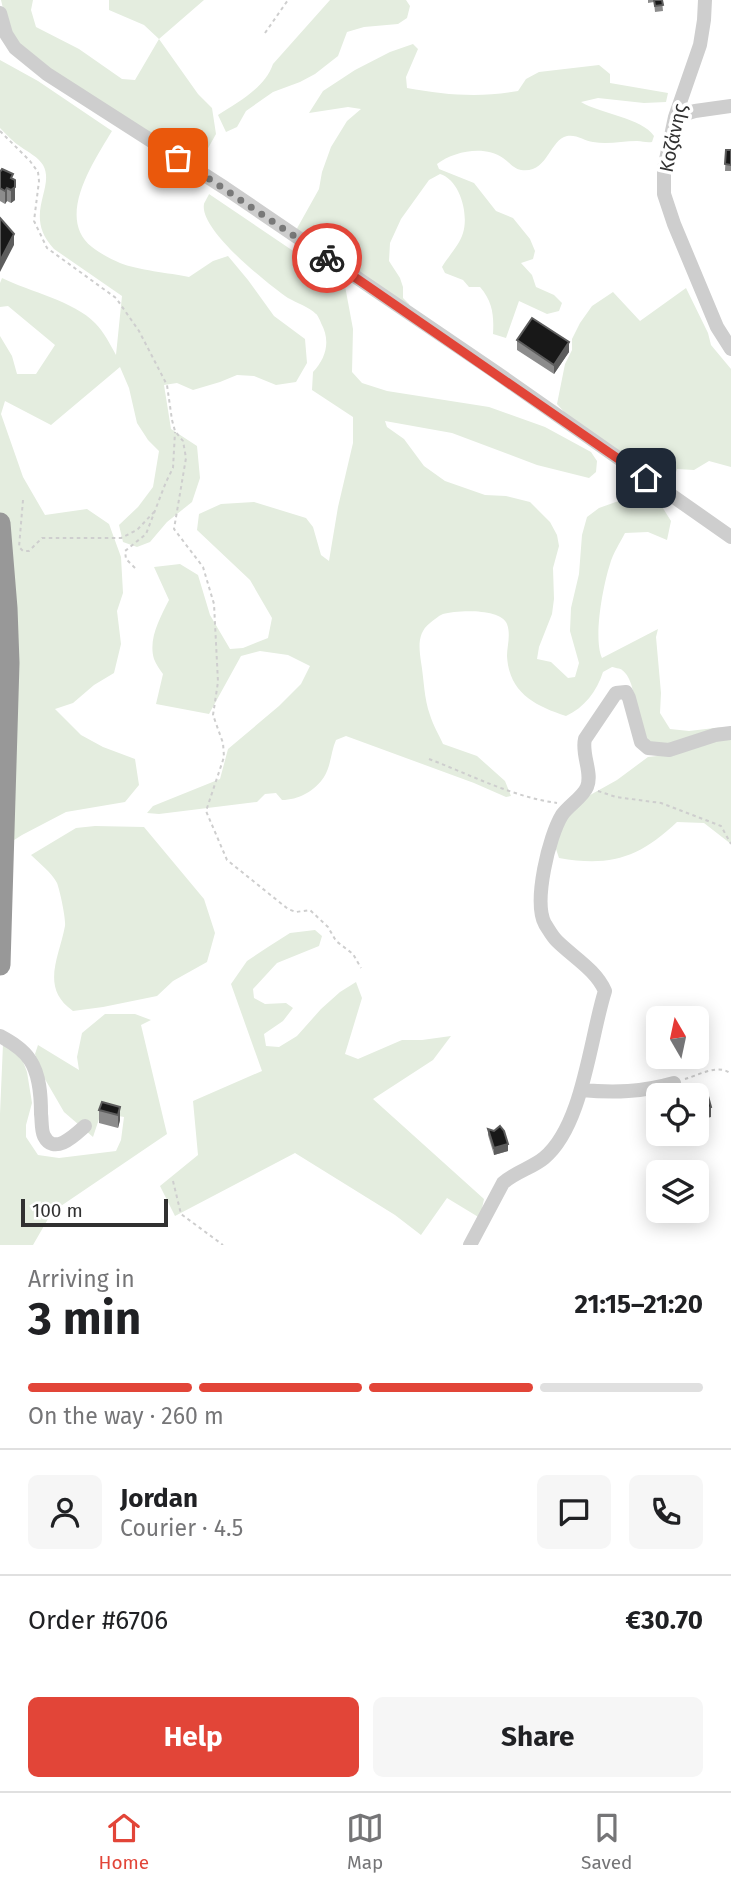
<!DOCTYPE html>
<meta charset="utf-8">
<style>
:root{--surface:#fff;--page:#f6f6f6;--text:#202124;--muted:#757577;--line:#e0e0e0;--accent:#e24538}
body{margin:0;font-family:"Fira Sans",sans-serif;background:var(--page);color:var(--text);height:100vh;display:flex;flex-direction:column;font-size:26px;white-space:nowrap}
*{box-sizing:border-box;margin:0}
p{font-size:23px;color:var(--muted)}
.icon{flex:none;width:38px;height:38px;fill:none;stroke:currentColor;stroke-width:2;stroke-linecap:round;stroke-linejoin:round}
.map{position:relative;height:1245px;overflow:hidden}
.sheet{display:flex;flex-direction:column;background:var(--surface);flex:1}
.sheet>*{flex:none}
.needle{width:46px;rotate:351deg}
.fabs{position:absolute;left:646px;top:1006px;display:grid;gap:14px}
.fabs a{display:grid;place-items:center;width:63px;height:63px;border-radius:10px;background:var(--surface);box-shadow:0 4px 18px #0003;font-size:35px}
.scale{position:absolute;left:21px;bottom:18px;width:147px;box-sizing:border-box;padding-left:7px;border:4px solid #313131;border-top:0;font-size:19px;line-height:24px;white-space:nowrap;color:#313131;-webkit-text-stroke:5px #fff;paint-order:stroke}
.pin{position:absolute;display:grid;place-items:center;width:60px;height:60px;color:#fff;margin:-30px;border-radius:14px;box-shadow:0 4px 10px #0006}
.courier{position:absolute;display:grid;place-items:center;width:70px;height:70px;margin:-35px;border:5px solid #e24538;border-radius:50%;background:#fff;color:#222;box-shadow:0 2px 9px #0007}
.summary em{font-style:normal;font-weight:700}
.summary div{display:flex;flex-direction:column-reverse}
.summary{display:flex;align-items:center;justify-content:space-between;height:119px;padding:0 28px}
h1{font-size:46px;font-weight:700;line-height:52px}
.bar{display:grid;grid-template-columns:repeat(4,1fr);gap:10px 7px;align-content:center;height:84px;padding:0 28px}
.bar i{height:9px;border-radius:5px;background:var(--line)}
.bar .on{background:var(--accent)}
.bar p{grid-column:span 4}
.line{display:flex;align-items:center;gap:18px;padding:0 28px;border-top:2px solid var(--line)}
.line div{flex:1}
.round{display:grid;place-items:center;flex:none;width:74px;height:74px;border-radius:10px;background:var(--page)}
.button{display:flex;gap:14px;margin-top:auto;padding:14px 28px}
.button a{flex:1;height:80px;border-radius:10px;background:var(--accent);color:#fff;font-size:28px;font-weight:700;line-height:80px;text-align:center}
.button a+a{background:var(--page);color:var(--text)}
.dock{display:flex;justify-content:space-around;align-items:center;height:98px;border-top:2px solid var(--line);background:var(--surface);font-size:19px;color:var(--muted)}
.dock a{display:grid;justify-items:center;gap:4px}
.dock .on{color:var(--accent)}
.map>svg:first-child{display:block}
</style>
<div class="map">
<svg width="731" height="1245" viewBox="0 0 731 1245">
<rect width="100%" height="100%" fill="#fff"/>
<path fill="#e4eddf" d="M1,0h32l-2,10 5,17 43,22 43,30 13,1 24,-41 -15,-14 -35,-15v-10h95l-45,39 39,55 14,14 4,26 -9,16 -21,10 -169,-114 -11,-25z
M330,0h76l4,6 -3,12 -9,6 -34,3 -17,5 -9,24 -23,18 -15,8 -27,10 -27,19 -9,16 -11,5 -8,-17c20,-13 47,-27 55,-51z
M413,44l5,5 -12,28 1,11c38,7 73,10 111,3l8,-12 13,-7 60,-7 11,9v9l58,10 -2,9 -22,1 -46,-5 -17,4c20,12 61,16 73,34l-2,6c-6,1 -9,-1 -15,-1 -15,0 -29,4 -44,1 -8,-1 -17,-8 -26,-6 -18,4 -19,38 -46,34 -7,-1 -12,-8 -18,-12 -18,-13 -49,-7 -66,6l2,5 35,14 22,28 17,7 17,21 5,12 -2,8 -12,4 11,12 4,12 18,8 8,8 -3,8 -12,3 -28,-13 -13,37 -13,-4c1,-18 0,-32 -13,-47h-11l-6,-7 -18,-7 -3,-6c7,-12 17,-21 21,-34 6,-19 -3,-53 -23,-59l-11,6 -28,39 -11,24 -1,18 11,17 3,9v11l6,6 4,10 -118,-82 24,-43 3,-17 9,-25 16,-26 14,-12 -13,-2 -39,6 14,-22 32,-21 35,-18z
M0,60l38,21 74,50c-18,30 -57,87 -20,116 7,6 19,12 28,16 17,7 50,10 69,14l24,-16 15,-5 20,24 26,36 31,23 2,24 -11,19 -20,3 -22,-9 -17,-1 -17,7 -27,8 -16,-7 -13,2 7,44 26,17 3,32 -8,24 -25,20 -17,20 -13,5 -14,-5 -4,-17 19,-18 15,-20 6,-36 -11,-11 -11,-17 -8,-35 -9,-21 -69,58 -46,-24 -4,13 22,63 22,38 42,-6 22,15 12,33 2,36 -6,18 4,33 -7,29 -20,12 -21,18 -18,6 26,26 22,12 32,12 4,26 -14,17 -59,10 -44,23 -22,14v-513l12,20 5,18h19l19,-29 -47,-39 -8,1v-24l2,-5c28,14 72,23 93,45 9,9 15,21 21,32l6,-59 -68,-47c-32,-34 2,-61 -11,-84 -5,-8 -15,-13 -22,-18 -8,-5 -14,-12 -21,-19z
M209,194l136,92 8,43 -1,43 10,11 25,8 102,16 56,20 46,25 6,9 -1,11 -7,6 -52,-13 -85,-32 -67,-12 2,6 17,12 20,27 21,15 40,14 21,1 24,6 20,20 7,13 2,11 -6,22 1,31 -2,15 -13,33 -2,12 14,3 17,16 7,-1 4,-14 -9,-32 1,-23 8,-34 3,-39 5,-18 12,-9 28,-10 34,7 10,16 -4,19 -19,-8 -23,1c-5,10 -12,20 -15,31 -7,22 -17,74 -8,94l56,-29 -2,8 5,56 -1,20 10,16 19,2 34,-4c-15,5 -49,20 -64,19 -29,-3 -17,-62 -37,-76 0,-1 -10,-3 -10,-3l-9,5c-6,19 -19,36 -37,44 -31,-10 -57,-23 -59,-60 0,-10 4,-21 0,-32 -6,-16 -50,-14 -64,-10 -5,2 -9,6 -13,9 -13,10 -11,25 -9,39 3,17 3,37 9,53 3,10 9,20 13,29l34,12 28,25 6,15 -5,1 -32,-14 -128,-47 -10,4c-5,11 -5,26 -12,37 -9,14 -26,23 -42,23l-6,-7 -11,1 -8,8 -98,12 -12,-1 6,-7 67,-27 8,-30 51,-43 22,-22 9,-18 -22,-11 -28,-4 -19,5 -32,58 -53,-10 7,-30c-3,-4 -7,-10 -9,-15 -6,-20 6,-41 15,-59l-15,-33 26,-3 18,11 12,40 20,34 13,-1 25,-10 4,-20 -22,-38 -53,-50 2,-16 22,-10 33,-2 52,16 7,9 8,28 8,6 9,-54 15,-64v-26l-41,-27 1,-18c13,-14 18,-31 8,-49 0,-1 -4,-9 -5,-9 -7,-7 -19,-11 -28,-16 -20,-14 -89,-68 -84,-94 0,-1 5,-9 5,-10z
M686,288l22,45 3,12 20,24v98l-22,-6 -15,9 -17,-1 -6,20 -105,-75 -9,-10 8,-40 7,-14v-11l8,-16 12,-17 21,-14 27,29z
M731,739v105l-27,-21 -27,-1c-38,36 -67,45 -118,36l-4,-12 8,-28 20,-19 34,-19 31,-23 27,-3 42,-13z
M95,826l49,1 60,72 11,34 -8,29 -34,19 -16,15 -54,11 -30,4c-33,-23 -14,-53 -8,-85 1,-7 -5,-35 -8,-43 -5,-10 -18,-20 -26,-28l45,-27z
M315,930l7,6 -3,10 -42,17 -24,26 1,9 11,6 21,-1 7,5 -10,13 -19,13 2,12 13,1 18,-11 24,-27 19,-17 16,-10 6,16 -17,56 13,5 44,-19h20l29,-4 -18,24 -60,39 111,100 -4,19 -33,-20 -26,37 -26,-20 -100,-62 -120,63 -15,-30 38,-31 -5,-54 69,-30 -31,-87 16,-23 21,-14 22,-14z
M105,1014h30l16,6 -10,5 26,109 -115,78 -19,33h-33v-131l3,-70 19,15 5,13 5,31 -6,22v12l12,18 21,3 57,-7 5,-11 3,-23 -23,-4 -8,24 -29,-25 -22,-38 -7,-20 3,-9 41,25 -2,-13 5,-24z"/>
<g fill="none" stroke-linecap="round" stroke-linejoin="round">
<path stroke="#cecece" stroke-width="2" stroke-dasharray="3.5 3.5" stroke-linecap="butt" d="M265,33l23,-33
M0,131l30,30 8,11 1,9 -5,40 13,27 69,50 23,33 28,54 5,35 3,11 8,10 3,17 -12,71 29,38 11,37 4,78 -5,33 10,28 1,14 -18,54 21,49 61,49 8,3 14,-2 18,17 8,14 17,13 8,14
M23,500l-4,47 4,4h6l13,-13h79l16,-8 17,-18
M135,568l-9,-9 -1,-8 21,-17 20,-52 7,-14 2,-36
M429,759c42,16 84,38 128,44
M598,791l18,6 45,6 60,23 10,18
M685,1079c14,-4 34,-16 46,-5
M173,1181l8,33 42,31"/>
<path stroke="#cecece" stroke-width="14" d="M705,0l-1,20 -4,25 -25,72 -11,52v25l10,30 43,103 14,22
M0,13l6,21 9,14 32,26 178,114 272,185 234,164
M675,117l20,-6 36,-5
M0,1036c11,6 23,13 30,24 10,15 11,36 11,54 1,6 0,16 3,22 10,20 31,-1 41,-10
M581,1090c34,3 61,2 93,-7
M470,1245l33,-62c12,-11 29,-15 41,-25 39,-32 46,-120 61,-167 -9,-21 -32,-34 -48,-50 -5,-5 -8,-11 -12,-17 -12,-22 4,-88 17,-109 6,-9 21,-18 25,-28 6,-14 -6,-33 -2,-48l31,-46 10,-1 3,6 12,44 7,6 21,2 46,-15 16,-2"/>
<path stroke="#989898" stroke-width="21" d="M0,523l7,85 2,55 -9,302"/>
</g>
<path fill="#8c8c8c" d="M648,0h14l1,11 -8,1 -1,-10 -6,1z
M726,150h5v21h-6z
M0,172l13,7 2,21 -4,3 -4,-2 -2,3 -5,-3z
M517,340l52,12 -15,22 -37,-24z
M120,1107v13l-2,8 -19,-5v-13z
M488,1129l20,22 -14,4 -6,-20z"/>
<path fill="#5d5d5d" d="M15,180v20l-4,3v-13z
M7,188v13l-2,3v-13z
M14,234v11l-14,27v-11z
M569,342v10l-15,22v-9z
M120,1107v13l-2,8v-13z
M711,1107v10l-15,4v-10z
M508,1144v7l-14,4v-7z"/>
<path fill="#181818" stroke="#5d5d5d" stroke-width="2" d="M654,0h8l1,5 -8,1z
M726,150h5v15l-6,-1z
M2,169l11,5 -2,4 4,2v7l-4,3 -4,-2 -2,3 -5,-3v-16z
M0,218l14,16 -14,27z
M532,318l37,24 -15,23 -37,-25z
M699,1089l3,9 6,-2 3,11 -15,4v-15h-16v-2z
M102,1102l18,5 -2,8 -19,-5z
M500,1126l4,5 4,13 -14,4 -6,-19 6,2z"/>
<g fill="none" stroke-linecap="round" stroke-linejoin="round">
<path stroke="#797979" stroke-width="7" stroke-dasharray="0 12.6" d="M178,158l149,100"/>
<path stroke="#e24538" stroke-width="9" d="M327,258l319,220"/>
</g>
<g text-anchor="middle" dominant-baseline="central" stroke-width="7" stroke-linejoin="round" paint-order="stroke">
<g font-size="19" fill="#313131" stroke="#fff">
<text transform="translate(673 138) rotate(-78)">Κοζάνης</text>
</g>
</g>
</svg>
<div class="fabs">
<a><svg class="needle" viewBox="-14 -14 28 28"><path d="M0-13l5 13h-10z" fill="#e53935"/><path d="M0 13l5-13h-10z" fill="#757577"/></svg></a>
<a><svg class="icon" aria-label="locate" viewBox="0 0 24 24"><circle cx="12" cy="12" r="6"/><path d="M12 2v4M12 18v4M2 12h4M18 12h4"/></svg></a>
<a><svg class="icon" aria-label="layers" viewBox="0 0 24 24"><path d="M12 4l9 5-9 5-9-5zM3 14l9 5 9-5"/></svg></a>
</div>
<div class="scale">100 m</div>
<div class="pin" style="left:178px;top:158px;background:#ea580c"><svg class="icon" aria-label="bag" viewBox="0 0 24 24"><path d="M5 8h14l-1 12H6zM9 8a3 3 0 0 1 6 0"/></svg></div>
<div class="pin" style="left:646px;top:478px;background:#1f2937"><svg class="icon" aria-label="home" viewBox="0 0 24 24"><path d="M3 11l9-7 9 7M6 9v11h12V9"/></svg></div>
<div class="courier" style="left:327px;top:258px"><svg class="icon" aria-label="bike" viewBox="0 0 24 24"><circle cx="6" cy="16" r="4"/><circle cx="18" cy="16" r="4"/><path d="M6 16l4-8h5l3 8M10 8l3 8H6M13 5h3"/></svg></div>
</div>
<section class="sheet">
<div class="summary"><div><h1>3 min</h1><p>Arriving in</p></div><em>21:15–21:20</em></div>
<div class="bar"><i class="on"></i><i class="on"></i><i class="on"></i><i></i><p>On the way · 260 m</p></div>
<div class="line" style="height:126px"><a class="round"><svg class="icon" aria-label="person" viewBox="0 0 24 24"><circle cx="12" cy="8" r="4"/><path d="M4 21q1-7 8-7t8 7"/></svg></a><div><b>Jordan</b><p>Courier · 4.5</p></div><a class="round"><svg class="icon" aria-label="chat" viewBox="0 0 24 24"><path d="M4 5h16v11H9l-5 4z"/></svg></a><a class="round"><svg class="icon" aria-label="phone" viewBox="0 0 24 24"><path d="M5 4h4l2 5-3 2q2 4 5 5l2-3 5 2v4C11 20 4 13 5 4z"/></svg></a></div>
<div class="line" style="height:91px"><div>Order #6706</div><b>€30.70</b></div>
<div class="button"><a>Help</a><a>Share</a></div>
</section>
<nav class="dock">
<a class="on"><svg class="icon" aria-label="home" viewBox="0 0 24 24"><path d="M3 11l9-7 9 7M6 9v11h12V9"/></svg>Home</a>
<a><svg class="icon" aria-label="map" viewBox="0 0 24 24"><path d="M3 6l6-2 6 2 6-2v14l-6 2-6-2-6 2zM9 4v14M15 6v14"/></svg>Map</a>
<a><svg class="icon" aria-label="saved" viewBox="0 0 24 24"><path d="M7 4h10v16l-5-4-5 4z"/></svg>Saved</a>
</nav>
